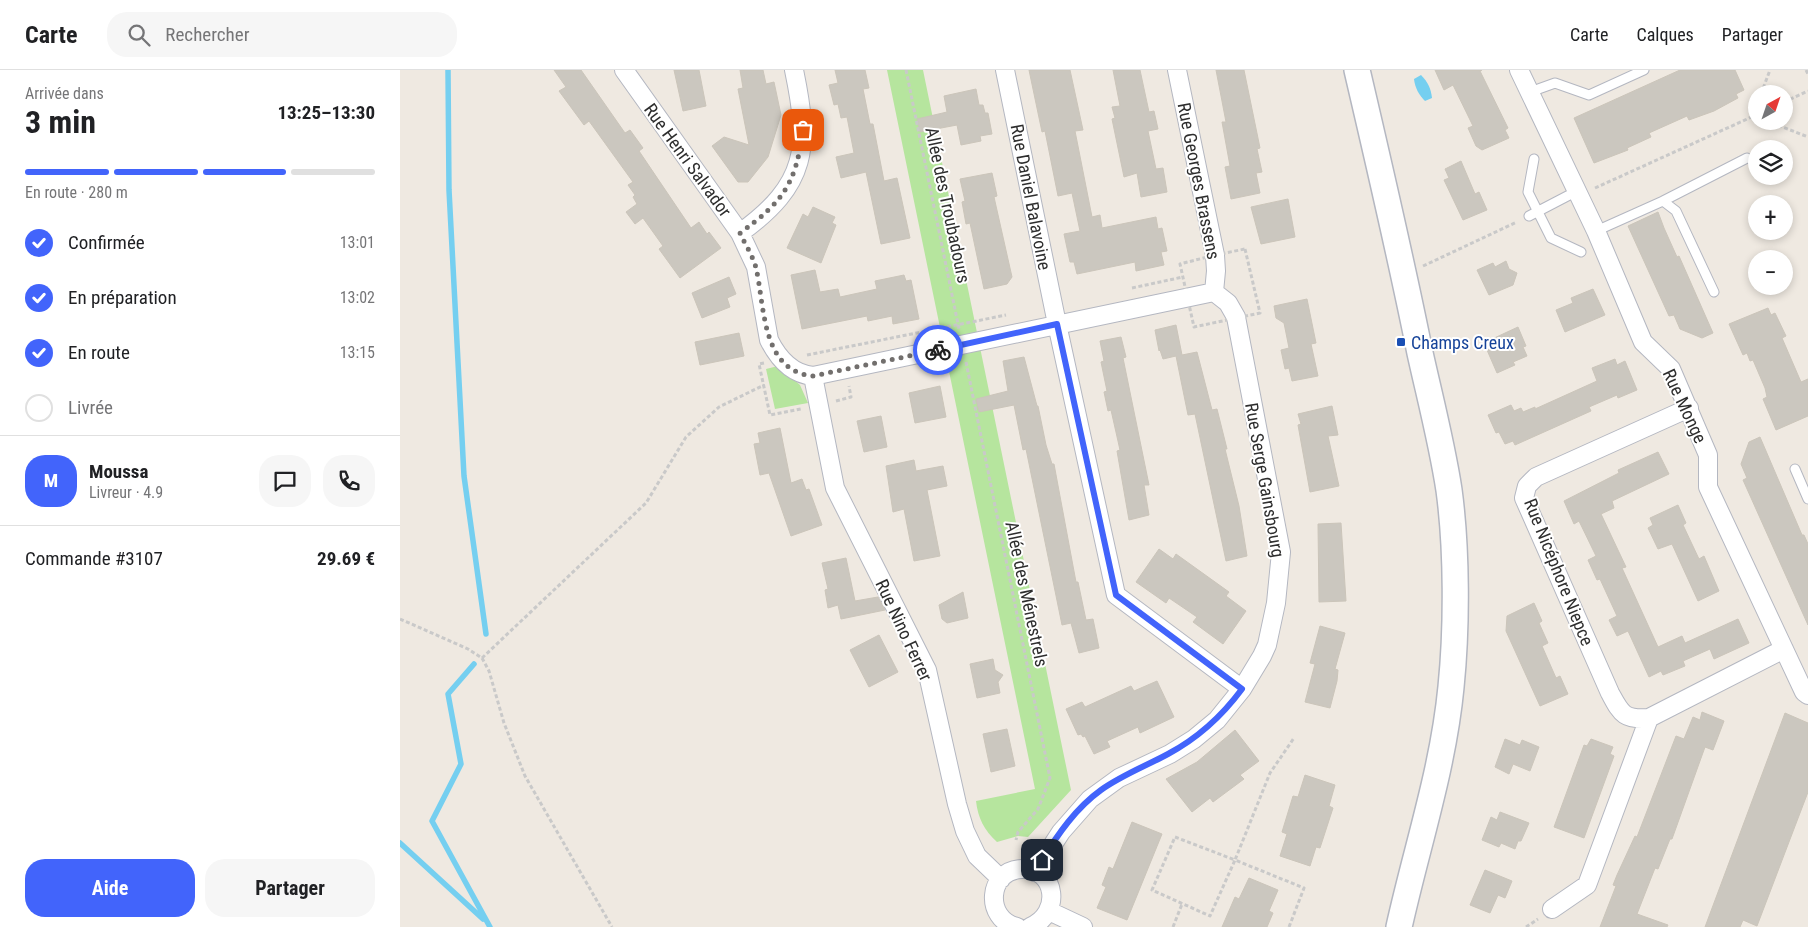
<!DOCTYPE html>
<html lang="fr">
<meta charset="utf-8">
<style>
:root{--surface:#fff;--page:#f6f6f6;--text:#202124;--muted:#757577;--line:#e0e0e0;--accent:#4264fb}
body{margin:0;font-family:"Roboto Condensed",sans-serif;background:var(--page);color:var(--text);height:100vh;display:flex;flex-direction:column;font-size:19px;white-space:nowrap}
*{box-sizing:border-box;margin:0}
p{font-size:16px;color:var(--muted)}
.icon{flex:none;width:28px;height:28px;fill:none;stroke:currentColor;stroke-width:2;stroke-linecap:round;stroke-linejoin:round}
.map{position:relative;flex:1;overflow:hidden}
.sheet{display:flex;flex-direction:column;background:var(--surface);width:400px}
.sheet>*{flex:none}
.needle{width:32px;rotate:40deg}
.buttons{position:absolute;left:1348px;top:15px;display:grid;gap:10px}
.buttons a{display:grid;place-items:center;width:45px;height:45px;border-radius:50%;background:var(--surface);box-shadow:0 2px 8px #0003;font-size:25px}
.pin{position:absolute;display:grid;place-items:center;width:42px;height:42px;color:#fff;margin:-21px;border-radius:10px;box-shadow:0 2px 8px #0006}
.courier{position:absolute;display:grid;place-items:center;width:50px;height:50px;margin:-25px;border:4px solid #4264fb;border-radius:50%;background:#fff;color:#222;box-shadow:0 1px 6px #0007}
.overview em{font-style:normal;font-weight:700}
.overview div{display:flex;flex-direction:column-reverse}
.overview{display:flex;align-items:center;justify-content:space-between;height:85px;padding:0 25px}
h1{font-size:32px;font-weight:700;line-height:38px}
.bar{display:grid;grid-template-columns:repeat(4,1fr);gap:8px 5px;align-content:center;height:60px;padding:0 25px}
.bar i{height:6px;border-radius:4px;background:var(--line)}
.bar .selected{background:var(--accent)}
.bar p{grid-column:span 4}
.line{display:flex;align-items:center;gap:12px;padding:0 25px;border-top:1px solid var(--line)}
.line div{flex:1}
.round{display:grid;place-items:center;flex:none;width:52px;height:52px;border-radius:20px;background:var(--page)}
ol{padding:0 25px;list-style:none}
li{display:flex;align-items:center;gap:15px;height:55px}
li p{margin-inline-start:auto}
li .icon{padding:5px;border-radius:50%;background:var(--accent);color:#fff;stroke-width:4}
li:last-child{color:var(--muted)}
li i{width:28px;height:28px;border:2px solid var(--line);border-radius:50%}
.action{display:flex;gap:10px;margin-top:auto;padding:10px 25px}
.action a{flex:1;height:58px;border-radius:20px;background:var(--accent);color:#fff;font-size:20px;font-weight:700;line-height:58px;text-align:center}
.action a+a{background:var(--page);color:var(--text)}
header{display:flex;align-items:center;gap:30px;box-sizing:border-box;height:70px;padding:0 25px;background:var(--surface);border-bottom:1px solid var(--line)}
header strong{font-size:24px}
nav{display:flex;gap:28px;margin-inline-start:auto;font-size:18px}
.search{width:350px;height:45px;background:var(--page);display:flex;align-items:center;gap:12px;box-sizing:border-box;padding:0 18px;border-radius:20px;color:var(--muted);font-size:19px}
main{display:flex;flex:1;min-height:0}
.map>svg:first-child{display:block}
</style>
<header>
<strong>Carte</strong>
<div class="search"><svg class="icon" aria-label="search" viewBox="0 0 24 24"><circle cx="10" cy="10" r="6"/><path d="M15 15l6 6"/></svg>Rechercher</div>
<nav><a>Carte</a><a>Calques</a><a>Partager</a></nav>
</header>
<main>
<section class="sheet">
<div class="overview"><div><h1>3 min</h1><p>Arrivée dans</p></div><em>13:25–13:30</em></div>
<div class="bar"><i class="selected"></i><i class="selected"></i><i class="selected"></i><i></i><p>En route · 280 m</p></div>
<ol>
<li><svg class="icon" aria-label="check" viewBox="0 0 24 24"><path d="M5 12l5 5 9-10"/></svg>Confirmée<p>13:01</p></li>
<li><svg class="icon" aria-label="check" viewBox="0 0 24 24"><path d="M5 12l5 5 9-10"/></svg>En préparation<p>13:02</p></li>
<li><svg class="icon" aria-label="check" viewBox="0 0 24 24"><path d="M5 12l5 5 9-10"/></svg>En route<p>13:15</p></li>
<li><i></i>Livrée</li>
</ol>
<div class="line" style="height:90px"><b class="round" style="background:var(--accent);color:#fff">M</b><div><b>Moussa</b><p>Livreur · 4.9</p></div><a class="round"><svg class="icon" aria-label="chat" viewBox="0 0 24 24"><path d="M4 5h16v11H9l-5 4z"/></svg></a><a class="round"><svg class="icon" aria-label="phone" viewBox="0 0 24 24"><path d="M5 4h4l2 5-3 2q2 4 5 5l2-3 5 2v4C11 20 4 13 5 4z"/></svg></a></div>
<div class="line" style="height:65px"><div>Commande #3107</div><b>29.69 €</b></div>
<div class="action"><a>Aide</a><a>Partager</a></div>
</section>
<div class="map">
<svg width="1408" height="857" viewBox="0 0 1408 857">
<rect width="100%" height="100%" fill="#efe9e1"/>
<path fill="#b6e59e" d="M487,0h36l148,720 -43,47 -10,-1 -21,6c-13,-12 -19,-24 -21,-41l59,-12z
M378,296l22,19 8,18 -33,6 -9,-40z"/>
<path fill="#75cff0" d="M1021,5c7,7 10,14 11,23l-7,3c-6,-6 -10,-13 -11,-22z"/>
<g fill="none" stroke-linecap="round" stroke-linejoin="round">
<path stroke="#75cff0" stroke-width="5.5" d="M48,0l1,120 15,286 22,158
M74,594l-26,30 13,70 -29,57 58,106
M0,773l83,76"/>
</g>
<path fill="#cbc7bf" stroke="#cbc5ba" d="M154,0h27l44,63 5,-3 13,18 -4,3 52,77 8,-6 8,12 2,-2 12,16 -41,30 -21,-29 4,-3 -20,-28 -8,6 -9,-12 11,-8 -4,-7 2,-2 -7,-10 5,-3 -44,-61 -5,4 -25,-34 7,-4z
M274,0h25l7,36 -23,5z
M340,0h23l3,14 8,-2 7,33 -13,42 -20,25h-10l-26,-36 12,-9 25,8 -11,-56 5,-1z
M435,0h30l4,18 -6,1 7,35h3l11,57 13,-3 13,60 -29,6 -15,-72 -25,6 -5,-21 18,-4 -7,-36 -6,1 -3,-14 -4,1 -5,-20 9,-2z
M629,0h41l13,60 -8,1 17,86 8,-2 2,13 54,-11 2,12 4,-1 5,23 -6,1 3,13 -28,6 -1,-9 -58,12 -3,-12h-4l-6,-28 16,-3 -8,-38 -14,3 -13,-65 -3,1z
M713,0h27l9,42 5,-1 4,18 -10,2 8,38 7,-1 4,24 -26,5 -4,-24 -13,4 -12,-58 3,-1 -3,-11 8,-1z
M816,0h28l16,78 -3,1 5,23 -6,1 4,20 -29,6 -6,-32 5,-1 -8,-44h4z
M1035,0h47l-2,1 28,57 -3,2 4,8 -27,12 -6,-4 -8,-18 5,-2 -20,-41 -9,5z
M1280,0h55l9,20 -8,4 2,4 -24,13 -25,9 -2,-4 -38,17 2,4 -24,11 1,2 -34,13 -20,-45z
M576,19l3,16h4l2,8h3l4,21 -12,2 1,5 -20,4 -4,-20 -37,7 -3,-13 30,-7 -3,-16z
M1061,91l14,33 4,-2 8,18 -24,10 -19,-40 5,-2 -4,-9z
M592,103l5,23 -3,1 18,80 -5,7 -23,5 -14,-66 -4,1 -4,-22 3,-1 -5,-22z
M888,129l7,38 -34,7 -10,-37z
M413,137l22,10 -3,6 4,2 -15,38 -34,-15 16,-34 5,3z
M1258,142l6,16 13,29 2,-1 34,77 -11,5 -22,-9 -6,-14 -5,1 -41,-90z
M1106,191l3,8 8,4 -4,12 -24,10 -12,-25 16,-7 2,4z
M415,200l5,22 18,-3 2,8 37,-8 -2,-8 29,-6 2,6 5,-1 8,39 -26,5 -1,-8 -24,5 -1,-5 -65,13 -11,-54z
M329,207l7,17 -9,4 3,9 -28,11 -10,-25z
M1193,219l12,26 -40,17 -9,-22 17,-7 -2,-5z
M907,229l9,44 -5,1 7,32 -26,5 -3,-13 -4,1 -4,-19 8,-2 -5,-25 -8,-5 -2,-12z
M1368,238l3,7 4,-2 11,23 -4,2 19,44 7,-3v37l-32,14 -13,-31 4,-2 -2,-9 -12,-28 -3,1 -3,-8 -4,2 -14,-31z
M776,255l6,30 15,-3 15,58 5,-1 10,40h-2l14,57 8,50 -21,5 -31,-147 -7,1 -12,-59 -13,3 -3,-9 -1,1 -4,-21z
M1118,257l8,19 -3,1 4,9 -14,6 2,3 -18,8 -10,-23 6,-3 -3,-7z
M339,263l5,23 -44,9 -5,-23z
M721,267l5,20 -3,1 26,127h-5l5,30 -20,5 -12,-69 3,-1 -9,-40 -3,1 -4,-19 3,-1 -6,-29 3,-1 -4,-20z
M624,287l13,49h1l8,39 6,19h2l22,118h2l8,38 7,-1 6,29 -20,5 -8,-30 -9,2 -36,-176 -3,1 -9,-45 -35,7 -3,-13 32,-8 -5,-30z
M1215,289l2,6 8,-4 12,29 -19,8 -1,-3 -28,12 2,4 -76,34 -2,-4 -8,3 -6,-12 -3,1 -8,-18 23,-10 3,6 7,-3 2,4 12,-5v2l62,-28 -5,-13z
M540,316l6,31 -31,6 -6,-30z
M932,336l6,29 -10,1 11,50 -29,6 -12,-67 3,-1 -3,-10z
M481,346l6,31 -23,5 -7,-31z
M380,358l11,55 11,-4 4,11 3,-1 13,36 -31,11 -22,-63 -9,2 -6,-31 6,-1 -2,-10z
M1360,367l42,98h2l4,9v81l-65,-145 4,-2 -6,-14 8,-22z
M1258,382l11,22 -57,27 2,7 -13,6 25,53 -4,1 36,79 24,-11 3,7 53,-24 11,24 -35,16 -4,-10 -27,12 2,5 -22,9 -2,-4 -12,6 -21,-46 -11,5 -8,-16 8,-4 -17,-37 -3,1 -9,-20 8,-4 -17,-35 -5,3 -10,-23 55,-28 -1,-3z
M514,390l2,11 27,-5 4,20 -20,4 13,66 -26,5 -10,-52 -11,3 -7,-46z
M1278,435l8,18 -3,2 16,34 5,-3 15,35 -21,10 -26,-57 -14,5 -10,-21 5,-3 -3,-7z
M941,453l5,78 -27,1 -1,-78z
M759,479l14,10 3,-5 53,38 -3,4 20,15 -23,33 -30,-22 4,-5 -28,-19 -3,5 -30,-21z
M446,488l9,43 23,-4 7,13 -44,9 -3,-14 -10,3 -3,-18 3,-1 -6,-26z
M563,522l5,26 -21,5 -5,-4 -3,-14z
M1134,533l8,18 -3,2 9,20 -6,3 14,32 4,-2 8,18 -28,12 -34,-75 1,-15z
M920,556l25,7 -10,36 3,1 -1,11 -7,27 -25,-6 10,-38 -5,-1z
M479,565l19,37 -29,15 -19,-37z
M593,589l2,11 8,5 -5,7 2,11 -23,5 -7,-34z
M757,611l17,36 -34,16 -2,-6 -31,14 3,6 -16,7 -9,-18 -2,1 -2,-3 -3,1 -12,-26 16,-7 3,5 46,-21 3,5z
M1302,642l22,9 -11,29 -8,-3 -33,92h-2l-12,30 -3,-1 -18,46 31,11 -1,2h-67l16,-41 -3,-1 4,-10 18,-39 2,1 39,-101 8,3 9,-22 7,3z
M1385,643l23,10v69l-51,134 -14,-6 -3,7h-35z
M607,659l8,37 -24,6 -8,-38z
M835,660l24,31 -19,14 4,4 -31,23 -3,-4 -18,14 -26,-33 31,-17z
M1105,669l15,6 2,-5 17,7 -9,24 -17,-7 -4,10 -14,-7z
M1191,669l22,8 -3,7 4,2 -30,82 -30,-11 30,-82 3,1z
M905,705l30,10 -6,21 4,2 -13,40 -4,-1 -6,19 -30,-10 7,-22 -5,-2 11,-36 5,1z
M1100,742l29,11 -8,18h-3l-3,8 -14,-6 -2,4 -17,-7 9,-23 6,3z
M732,752l30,12 -35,86 -30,-12 9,-21 -4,-2 7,-18 4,2z
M1085,800l27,11 -7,17 -7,-3 -8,18 -20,-8z
M849,808l29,12 -9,21 4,2 -6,14h-45l13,-30 4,2z"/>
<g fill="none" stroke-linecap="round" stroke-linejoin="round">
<g stroke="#b4b7c1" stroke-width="11">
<path id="service" d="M1130,22l25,-9 34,12 55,-25
M1134,89l-6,33 23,46 30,14
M1263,131l13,10 38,81
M1129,146l48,-25
M1196,161l67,-30 84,-43
M1395,399l13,30"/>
</g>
<g stroke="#b4b7c1" stroke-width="20">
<path id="minor" d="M224,0l116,163 16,34 13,73c9,18 23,34 44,36l401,-84
M605,0l52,254 59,271 126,94
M777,0l38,185 1,16 -2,21
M1119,0l77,161 47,111 28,27 37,86v32l96,205 4,3
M340,163c68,-49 70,-86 54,-163
M413,306l22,112 92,182 30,134 8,27 12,25 24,23
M1289,338l-153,69 -9,9 -3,12 86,195c11,20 13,27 39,25l135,-69
M635,802l26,-40 29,-33 29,-21 51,-24 24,-15 23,-19 25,-31 20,-33 5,-11 9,-42 5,-51 -45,-235 -8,-14 -14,-11
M1152,839l35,-24 62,-167
M649,841l34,16
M617,857c-33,-8 -30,-57 5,-58 35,-1 40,45 8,58"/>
</g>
<g stroke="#b4b7c1" stroke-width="28">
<path id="secondary" d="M957,0c22,94 44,188 63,283 10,45 22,91 29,137 8,59 8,138 2,197 -8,83 -34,159 -52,240"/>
</g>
<path stroke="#c9c9c9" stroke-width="3" stroke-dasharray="4 2.5" stroke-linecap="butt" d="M506,0l53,259
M1406,0l2,4
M1361,24l9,-24
M1384,32l24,-11
M1374,51l1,3 33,13
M1195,118l161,-73
M845,179l15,64 -66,14 -14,-63 35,-9z
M1023,196l94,-44
M732,218l51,-11
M407,285l199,-40
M566,292l84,416 -12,31 -20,23 -2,8
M364,293l-5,1 11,51 31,-6
M436,331l15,-4 -2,-11
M0,549l68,30 14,9 7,13 15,52 21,53 87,151
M82,588l164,-155 40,-66 33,-30 45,-22
M775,767l60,23 -25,56 -58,-26z
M773,857l9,-23
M889,857l15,-39 -69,-28 35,-87 24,-35
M1126,857l12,-8"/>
<use href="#service" stroke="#fff" stroke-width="9"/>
<use href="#minor" stroke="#fff" stroke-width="18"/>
<use href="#secondary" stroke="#fff" stroke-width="25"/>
</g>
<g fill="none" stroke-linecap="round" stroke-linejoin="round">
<path stroke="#726f6d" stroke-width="5" stroke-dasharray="0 9" d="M403,60c-7,53 -19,71 -63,103 5,11 13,23 16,35 9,38 5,103 57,108l125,-26"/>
<path stroke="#4264fb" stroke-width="6" d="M538,280l119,-26 59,271 126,94c-20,27 -44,49 -74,65 -22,12 -46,21 -67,36 -25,18 -43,44 -59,70"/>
</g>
<rect fill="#1a4fb4" stroke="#fff" stroke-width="2" x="996" y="267" width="10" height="10" rx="2.5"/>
<g text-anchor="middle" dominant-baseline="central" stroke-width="4" stroke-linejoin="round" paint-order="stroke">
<g font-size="18" fill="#2e2e2e" stroke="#fff">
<text transform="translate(288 90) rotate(54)">Rue Henri Salvador</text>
<text transform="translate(799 111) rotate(79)">Rue Georges Brassens</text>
<text transform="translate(631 127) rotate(79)">Rue Daniel Balavoine</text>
<text transform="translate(548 135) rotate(78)">Allée des Troubadours</text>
<text transform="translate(1285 336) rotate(65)">Rue Monge</text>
<text transform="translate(865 410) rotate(80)">Rue Serge Gainsbourg</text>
<text transform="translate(1159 502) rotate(68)">Rue Nicéphore Niepce</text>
<text transform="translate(627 524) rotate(78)">Allée des Ménestrels</text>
<text transform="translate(504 560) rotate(65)">Rue Nino Ferrer</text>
</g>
<g font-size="18" fill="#164399" stroke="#fff" text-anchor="start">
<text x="1011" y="272">Champs Creux</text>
</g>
</g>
</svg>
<div class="buttons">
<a><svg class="needle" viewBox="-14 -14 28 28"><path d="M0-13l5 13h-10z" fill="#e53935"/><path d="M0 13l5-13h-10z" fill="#757577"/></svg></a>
<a><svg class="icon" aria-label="layers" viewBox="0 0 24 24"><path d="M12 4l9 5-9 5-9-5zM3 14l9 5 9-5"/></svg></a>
<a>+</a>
<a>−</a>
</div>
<div class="pin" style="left:403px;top:60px;background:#ea580c"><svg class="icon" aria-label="bag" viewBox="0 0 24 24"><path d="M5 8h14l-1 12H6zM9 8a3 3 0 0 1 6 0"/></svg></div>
<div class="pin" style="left:642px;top:790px;background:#1f2937"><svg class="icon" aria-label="home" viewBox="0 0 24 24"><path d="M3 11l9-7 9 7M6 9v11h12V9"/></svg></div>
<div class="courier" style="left:538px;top:280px"><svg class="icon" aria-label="bike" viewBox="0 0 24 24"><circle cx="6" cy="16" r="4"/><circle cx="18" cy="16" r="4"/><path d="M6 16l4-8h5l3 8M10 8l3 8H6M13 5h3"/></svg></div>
</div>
</main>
